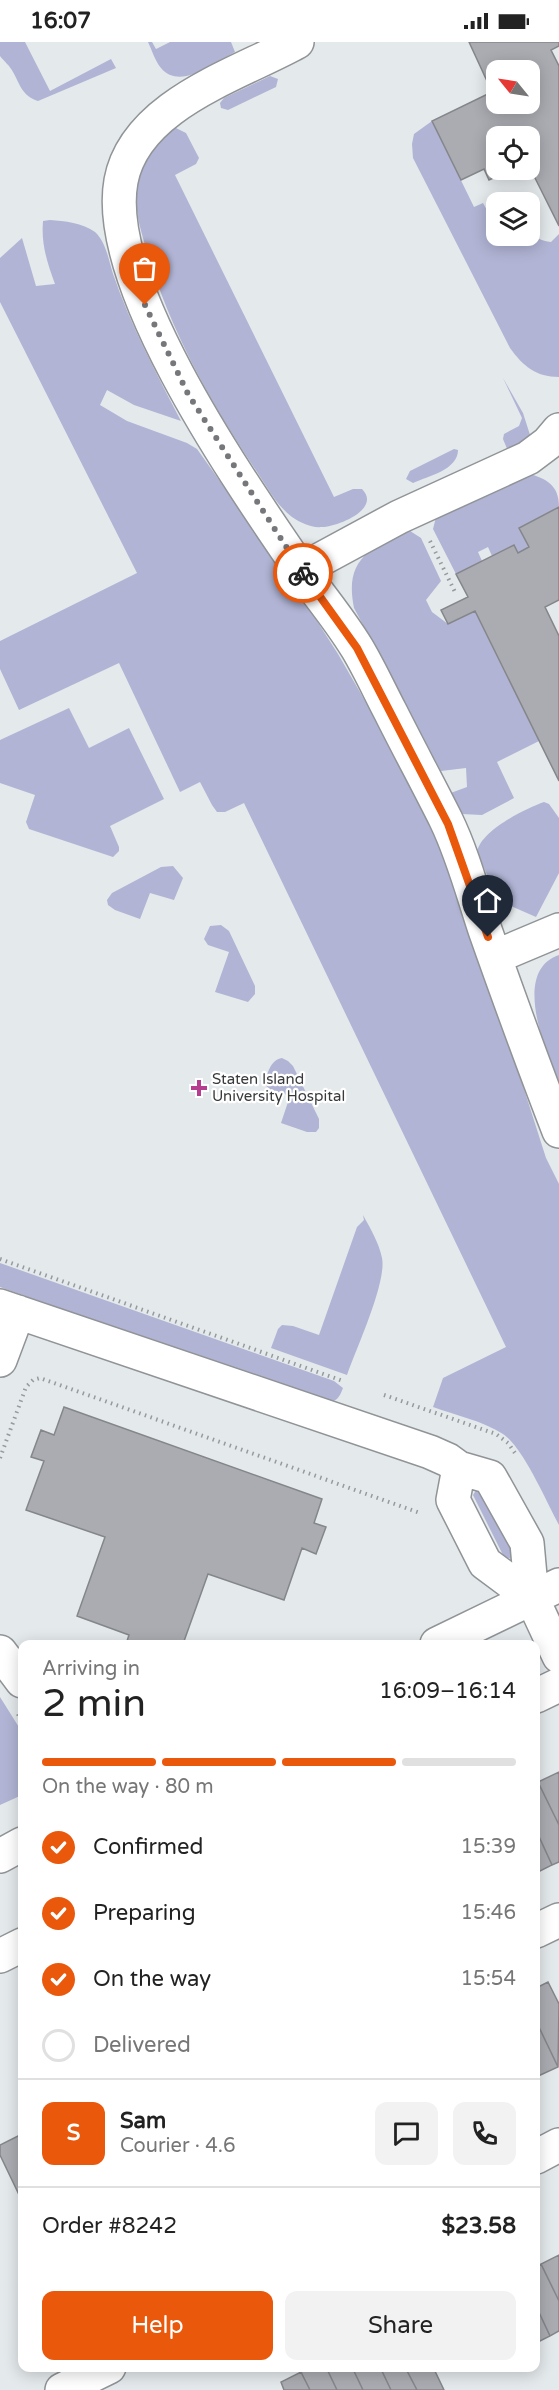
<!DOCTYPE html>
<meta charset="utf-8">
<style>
:root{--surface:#fff;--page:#f2f2f2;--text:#222;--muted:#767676;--line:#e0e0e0;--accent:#ea580c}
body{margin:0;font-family:"Varela Round",sans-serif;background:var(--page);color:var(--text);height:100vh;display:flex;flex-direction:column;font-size:22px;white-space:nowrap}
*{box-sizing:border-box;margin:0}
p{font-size:20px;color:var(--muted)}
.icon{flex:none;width:33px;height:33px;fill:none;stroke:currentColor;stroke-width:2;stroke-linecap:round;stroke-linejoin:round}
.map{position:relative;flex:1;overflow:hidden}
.drawer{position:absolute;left:18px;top:1598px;width:522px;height:732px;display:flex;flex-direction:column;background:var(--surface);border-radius:12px;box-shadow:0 3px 15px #0003}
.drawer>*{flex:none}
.needle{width:39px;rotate:300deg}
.fabs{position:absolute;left:486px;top:18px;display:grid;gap:12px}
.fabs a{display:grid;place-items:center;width:54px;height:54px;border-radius:12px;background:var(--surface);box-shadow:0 3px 15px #0003;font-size:30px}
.pin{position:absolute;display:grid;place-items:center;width:51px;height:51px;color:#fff;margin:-62px -26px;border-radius:50% 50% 50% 0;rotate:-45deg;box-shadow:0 0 6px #0007}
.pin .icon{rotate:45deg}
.courier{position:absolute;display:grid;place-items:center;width:60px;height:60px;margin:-30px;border:4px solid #ea580c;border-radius:50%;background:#fff;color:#222;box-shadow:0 2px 8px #0007}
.head em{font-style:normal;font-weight:600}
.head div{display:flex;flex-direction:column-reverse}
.head{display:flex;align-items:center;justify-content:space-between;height:102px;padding:0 24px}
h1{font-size:39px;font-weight:600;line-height:45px}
.bar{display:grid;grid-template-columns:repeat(4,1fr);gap:9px 6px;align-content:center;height:72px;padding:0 24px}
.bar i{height:8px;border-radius:4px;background:var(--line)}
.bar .selected{background:var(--accent)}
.bar p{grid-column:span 4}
.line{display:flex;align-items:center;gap:15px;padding:0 24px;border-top:2px solid var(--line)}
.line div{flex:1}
.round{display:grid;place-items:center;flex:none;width:63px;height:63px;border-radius:12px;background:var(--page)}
ol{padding:0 24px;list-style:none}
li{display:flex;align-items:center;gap:18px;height:66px}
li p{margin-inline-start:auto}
li .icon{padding:6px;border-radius:50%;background:var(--accent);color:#fff;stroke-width:4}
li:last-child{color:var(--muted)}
li i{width:33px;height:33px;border:3px solid var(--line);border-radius:50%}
.action{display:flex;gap:12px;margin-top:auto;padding:12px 24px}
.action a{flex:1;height:69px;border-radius:12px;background:var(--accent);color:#fff;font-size:24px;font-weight:600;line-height:69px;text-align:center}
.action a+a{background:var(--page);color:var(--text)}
.status{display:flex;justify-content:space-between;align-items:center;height:42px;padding:0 30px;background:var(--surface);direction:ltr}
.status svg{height:16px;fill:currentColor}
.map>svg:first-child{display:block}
</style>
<div class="status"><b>16:07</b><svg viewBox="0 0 49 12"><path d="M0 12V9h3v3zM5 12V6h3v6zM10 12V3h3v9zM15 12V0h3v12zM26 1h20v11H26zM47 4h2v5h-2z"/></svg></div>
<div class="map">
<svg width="559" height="2348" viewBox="0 0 559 2348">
<rect width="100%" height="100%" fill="#e4e9ec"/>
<path fill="#b1b4d4" d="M0,0h25l25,49 61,-32 5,9 -78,33c-16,-5 -18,-17 -25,-29 -3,-6 -9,-11 -13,-16z
M148,0h4l4,7 14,-7h61l4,10c-19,10 -55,39 -74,16 -6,-7 -9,-18 -13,-26z
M270,34l8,3 -2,8 -48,23 -7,-2 -1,-5 4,-5z
M432,79l42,86 9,-4 5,9 8,-4v28h34v-7c5,9 11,12 21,13l8,-8v143c-23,0 -36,-11 -49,-29l-97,-190 -1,-14 2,-10z
M174,85l12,6 13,25 -3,6 -21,11 159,322 19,-8h9c20,20 -25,38 -40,38 -11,1 -21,-4 -30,-10 -17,-13 -27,-34 -39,-51 -43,-65 -83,-136 -105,-212 -6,-19 -12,-37 -12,-58 0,-17 10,-46 23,-58 4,-4 10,-8 15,-11z
M50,178c14,1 33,3 45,12 11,10 14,29 18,42 18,52 43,99 68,147l-47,-16 -27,-15 -7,15 27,16 60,22 10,6 97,136 44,69 45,78 41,82 20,43 50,138 52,163 13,26v341c-12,-22 -36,-78 -56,-91 -20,-13 -48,-19 -70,-27l10,-29 63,-31 -262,-544 -19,9h-8l-5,-7 -12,-23 -20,10 -61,-129 -100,47 -19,-41v-28l137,-68 -137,-271v-44l22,-20 14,48 19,-2c-8,-22 -14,-40 -12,-63z
M503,336l20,35 8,25 -23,13 -5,-12 1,-5 15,-8 3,-8z
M454,407l4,1c0,20 -30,26 -45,33l-7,-4 4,-8z
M527,431c20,6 32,12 32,34l-40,21 10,19 -11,6 -4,-8 -22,11 -4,-9 -10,5 4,9 -26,13 -23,-45 3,-12z
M407,487l14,9 20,43 -15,19 6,12 16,12 27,-13 64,130 -42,21 17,36 -32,17 -20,-1 -14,-20 19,-7 -1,-19 -25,3 -87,-163c-10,-49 16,-59 53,-79z
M69,666l20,40 40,-20 35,71 -54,27 9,21v4l-6,6 -84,-28 -3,-7 9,-27 -35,-12v-43z
M544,760l5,2 10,14v55l-23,44 -32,-14 -13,-19 -14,-32c4,-22 48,-43 67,-50z
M173,824l10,12 -9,22 -24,-7 -10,26 -25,-9 -7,-5 -1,-5 5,-7 49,-26z
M221,883l8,6 26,55v8l-7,8 -33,-10 14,-40 -21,-7 -4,-6 6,-13z
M559,913v128c-13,-31 -48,-112 0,-128z
M282,1016l6,3 5,5 26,53v9l-3,4h-9l-26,-9 9,-27 -20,-7 -5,-4c2,-11 5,-25 17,-27z
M363,1173c7,13 16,28 19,43 5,24 -26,91 -35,117l-76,-27 7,-19 4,-4 11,1 26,9 38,-108 7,-7z
M0,1221l334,118 9,7c-4,10 -6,14 -17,14l-326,-115z
M478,1445l39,65 -4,7 -9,-2 -31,-62z
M0,1655l22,35v63l-22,10z"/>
<path fill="#aaacb1" stroke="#84868a" stroke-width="1.5" d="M469,0h90v4l-8,4 8,16v160l-27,-54 6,-2 -6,-11 -2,1v-24h-34v34h15l-22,10 -5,-11 -23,11 -29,-59 64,-31v14h34v-34h-34v16l-3,-8 -6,3z
M559,465v93l-14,7 14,29v145l-84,-170 -27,13 -7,-14 27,-13 -12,-23 58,-29 4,8 11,-6 -10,-19z
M64,1365l258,92 -8,24 12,4 -10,27 -14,-6 -18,52 -76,-26 -25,70h-57l3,-9 -52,-19 28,-79 -79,-27 18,-49 -13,-4 10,-27 13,5z
M559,1730v53l-21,-43z
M538,1740l21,43v37l-7,3 -16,-35v-47z
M536,1788l16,35 -16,8z
M548,1940l11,22 -1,63 -22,-46v-33z
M536,1979l22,46 -22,10z
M22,2092v67l-22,-46v-10z
M559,2213v46l-18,-37z
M541,2222l18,37v30l-9,5 -14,-30v-39z
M536,2264l14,30 -14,7z
M312,2325h14l11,23h-27l-9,-18z
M326,2325h26l11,23h-26z
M352,2325h28l11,23h-28z
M380,2325h25l12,23h-26z
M405,2325h28l11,23h-27z
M301,2330l9,18h-26l-3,-8z"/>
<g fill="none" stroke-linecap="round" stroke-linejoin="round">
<g stroke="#909497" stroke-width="36">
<path id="minor" d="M297,0c-60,33 -162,63 -176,139 -19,104 121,303 179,388 19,26 40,51 57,79 12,20 22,42 33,63 18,36 38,73 56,109 17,35 27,74 39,110 24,68 48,134 74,201
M301,528l98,-53 129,-59 20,-15 11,-13
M495,915l64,-27
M0,1264l430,146 18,8 11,8 31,9 37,66 5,55 27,58
M0,1318l18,-48
M459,1426l-6,32 32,63 47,35
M437,1602l122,-59
M0,1610l22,29
M536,1654l23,-11
M0,1814l22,-12
M536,1889l23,-11
M0,1914l22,-11
M536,2115l23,-12
M62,2348l47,-23"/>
</g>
<path stroke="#979a9d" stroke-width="4" stroke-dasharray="1.5 4.5" stroke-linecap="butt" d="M430,499l25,51
M0,1217l343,122
M384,1353l112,39 12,9 7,10
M0,1416l26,-71 7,-7 7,-2 380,135
M18,1672l4,9"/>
<use href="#minor" stroke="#fff" stroke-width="33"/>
</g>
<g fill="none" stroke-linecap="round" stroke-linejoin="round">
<path stroke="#75777a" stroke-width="6" stroke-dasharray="0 10.8" d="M145,263l43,89 115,179"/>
<path stroke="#ea580c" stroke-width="8" d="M303,531l54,75 91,176 40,113"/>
</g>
<path fill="#b63c8f" stroke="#fff" stroke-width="2" d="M196 1037h6v6h6v6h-6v6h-6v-6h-6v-6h6z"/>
<g text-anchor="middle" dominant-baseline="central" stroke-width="4.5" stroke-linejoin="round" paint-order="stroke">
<g font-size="15" fill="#393a3c" stroke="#fff" text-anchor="start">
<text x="212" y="1037">Staten Island<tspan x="212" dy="17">University Hospital</tspan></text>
</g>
</g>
</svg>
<div class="fabs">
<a><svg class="needle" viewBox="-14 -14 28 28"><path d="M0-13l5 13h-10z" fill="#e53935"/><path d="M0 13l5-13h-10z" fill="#767676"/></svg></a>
<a><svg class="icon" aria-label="locate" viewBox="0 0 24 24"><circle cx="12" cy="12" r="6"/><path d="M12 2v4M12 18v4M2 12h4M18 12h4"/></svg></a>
<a><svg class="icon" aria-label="layers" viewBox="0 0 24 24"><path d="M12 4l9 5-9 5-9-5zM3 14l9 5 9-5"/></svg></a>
</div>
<div class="pin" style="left:145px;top:263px;background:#ea580c"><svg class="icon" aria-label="bag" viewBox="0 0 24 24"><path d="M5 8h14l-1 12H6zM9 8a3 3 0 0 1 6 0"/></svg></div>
<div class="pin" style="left:488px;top:895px;background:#1f2937"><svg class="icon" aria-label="home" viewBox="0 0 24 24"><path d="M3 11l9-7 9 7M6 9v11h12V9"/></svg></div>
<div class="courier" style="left:303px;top:531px"><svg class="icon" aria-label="bike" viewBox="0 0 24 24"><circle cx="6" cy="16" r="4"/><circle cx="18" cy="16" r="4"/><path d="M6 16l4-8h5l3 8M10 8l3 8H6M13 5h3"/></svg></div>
<section class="drawer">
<div class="head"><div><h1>2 min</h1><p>Arriving in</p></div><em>16:09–16:14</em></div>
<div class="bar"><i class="selected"></i><i class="selected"></i><i class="selected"></i><i></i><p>On the way · 80 m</p></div>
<ol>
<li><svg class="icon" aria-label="check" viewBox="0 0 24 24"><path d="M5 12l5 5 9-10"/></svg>Confirmed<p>15:39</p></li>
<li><svg class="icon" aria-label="check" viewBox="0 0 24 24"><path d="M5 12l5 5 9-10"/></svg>Preparing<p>15:46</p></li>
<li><svg class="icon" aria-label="check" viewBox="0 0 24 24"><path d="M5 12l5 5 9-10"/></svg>On the way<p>15:54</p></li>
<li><i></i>Delivered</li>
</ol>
<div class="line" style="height:108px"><b class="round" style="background:var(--accent);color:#fff">S</b><div><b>Sam</b><p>Courier · 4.6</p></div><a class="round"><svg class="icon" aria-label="chat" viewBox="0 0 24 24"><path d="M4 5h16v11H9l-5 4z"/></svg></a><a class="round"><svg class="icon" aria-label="phone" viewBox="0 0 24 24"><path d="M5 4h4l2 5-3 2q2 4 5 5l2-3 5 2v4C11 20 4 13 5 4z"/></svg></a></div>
<div class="line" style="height:78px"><div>Order #8242</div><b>$23.58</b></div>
<div class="action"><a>Help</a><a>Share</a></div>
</section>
</div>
